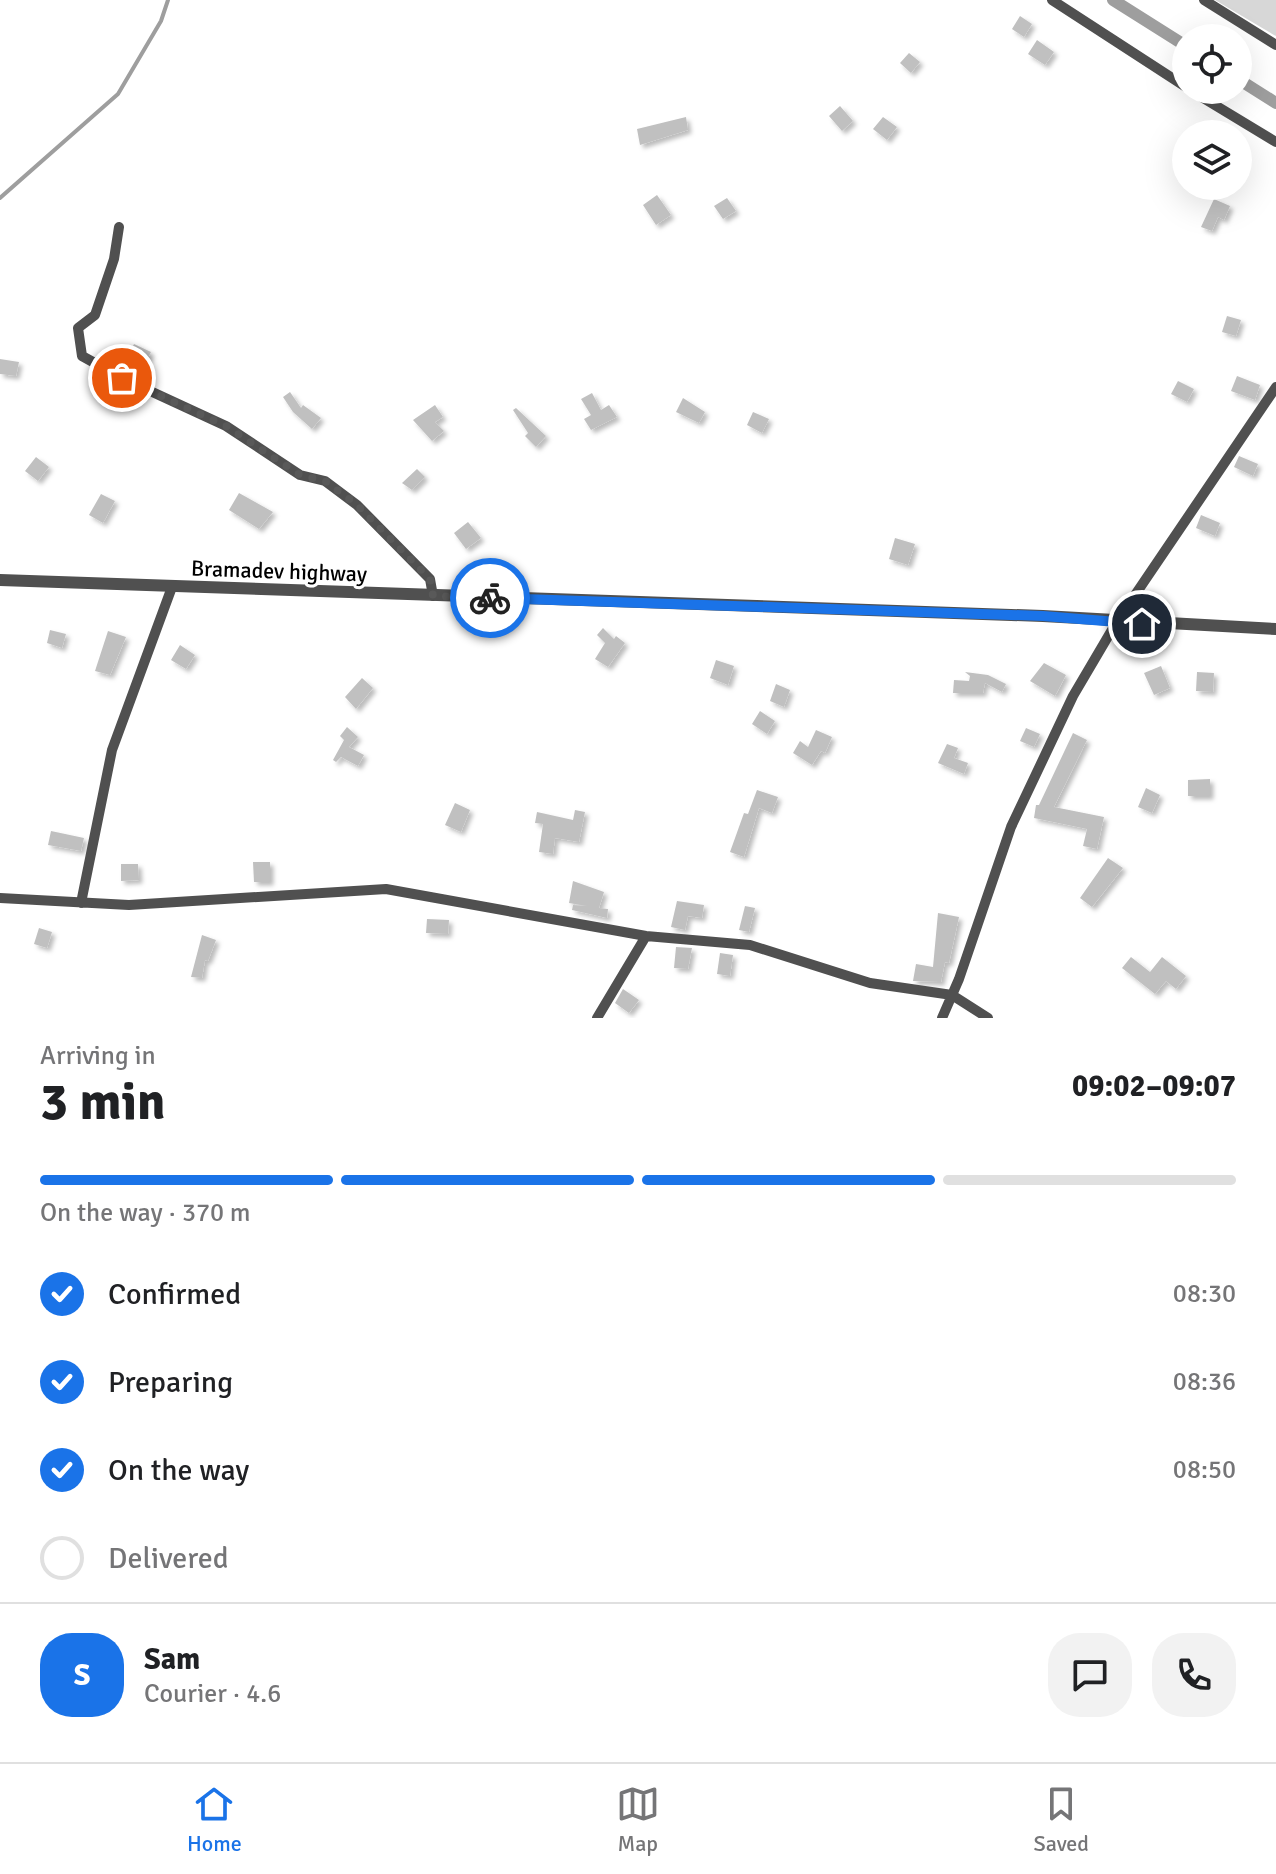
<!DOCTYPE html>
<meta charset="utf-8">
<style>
:root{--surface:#fff;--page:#f2f2f2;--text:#202124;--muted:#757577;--line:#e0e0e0;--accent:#1a73e8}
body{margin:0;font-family:Signika,sans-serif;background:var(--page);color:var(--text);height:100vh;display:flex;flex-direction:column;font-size:30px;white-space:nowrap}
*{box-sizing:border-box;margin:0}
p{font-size:26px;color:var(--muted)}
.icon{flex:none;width:44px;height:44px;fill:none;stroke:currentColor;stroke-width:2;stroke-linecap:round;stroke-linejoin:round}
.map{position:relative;height:1018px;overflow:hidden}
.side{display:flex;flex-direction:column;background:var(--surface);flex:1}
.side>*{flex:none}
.tools{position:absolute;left:1172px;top:24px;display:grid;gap:16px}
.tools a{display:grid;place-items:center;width:80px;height:80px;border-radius:50%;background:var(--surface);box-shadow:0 8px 32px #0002;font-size:40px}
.pin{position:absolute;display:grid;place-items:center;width:68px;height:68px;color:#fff;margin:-34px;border:4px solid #fff;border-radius:50%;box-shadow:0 2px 8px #0007}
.courier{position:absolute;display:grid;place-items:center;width:80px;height:80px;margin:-40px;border:6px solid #1a73e8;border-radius:50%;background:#fff;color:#222;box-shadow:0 2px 10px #0007}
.headline em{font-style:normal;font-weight:700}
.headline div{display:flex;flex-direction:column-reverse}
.headline{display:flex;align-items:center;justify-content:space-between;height:136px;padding:0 40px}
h1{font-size:52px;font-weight:700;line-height:60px}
.bar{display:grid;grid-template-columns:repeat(4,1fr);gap:12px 8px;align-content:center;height:96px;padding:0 40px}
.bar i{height:10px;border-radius:6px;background:var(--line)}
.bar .selected{background:var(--accent)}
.bar p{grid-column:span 4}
.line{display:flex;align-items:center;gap:20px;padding:0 40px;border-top:2px solid var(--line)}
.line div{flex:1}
.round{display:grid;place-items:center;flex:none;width:84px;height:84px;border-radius:32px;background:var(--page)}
ol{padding:0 40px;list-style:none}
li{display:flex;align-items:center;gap:24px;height:88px}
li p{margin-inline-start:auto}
li .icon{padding:8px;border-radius:50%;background:var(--accent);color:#fff;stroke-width:4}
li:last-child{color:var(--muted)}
li i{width:44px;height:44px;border:4px solid var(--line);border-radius:50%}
.dock{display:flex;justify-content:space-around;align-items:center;height:112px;border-top:2px solid var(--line);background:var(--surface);font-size:22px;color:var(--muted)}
.dock a{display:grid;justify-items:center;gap:4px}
.dock .selected{color:var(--accent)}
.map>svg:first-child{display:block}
</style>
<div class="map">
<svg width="1276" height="1018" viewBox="0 0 1276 1018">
<defs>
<filter id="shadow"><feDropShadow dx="3.5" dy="3.5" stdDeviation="2" flood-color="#0004"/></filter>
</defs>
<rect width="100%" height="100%" fill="#fff"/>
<path fill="#d7d7d7" d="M1215,0h61v36l-2,-1z"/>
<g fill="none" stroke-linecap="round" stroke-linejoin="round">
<path stroke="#9e9e9e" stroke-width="4" d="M0,198l118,-104 43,-73 7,-21"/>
<path stroke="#9e9e9e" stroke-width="12" d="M1113,0l73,46
M1238,79l38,24"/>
</g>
<path fill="#c0c0c0" filter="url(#shadow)" d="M1020,16l12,8 -8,13 -12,-8z
M1037,40l17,12 -9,13 -17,-11z
M909,53l11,9 -9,11 -11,-10z
M840,106l13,15 -11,10 -13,-15z
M686,117l2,13 -48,15 -3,-16z
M883,117l14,10 -10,13 -14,-11z
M657,195l14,20 -15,10 -13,-20z
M727,198l9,13 -13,8 -9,-13z
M1214,199l16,7 -6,14 -6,-3 -6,14 -11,-4z
M1227,316l14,4 -5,16 -14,-4z
M134,344l17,8 -5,10 -17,-7z
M0,359l19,3 -3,14 -16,-2z
M1237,376l23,9 -5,15 -24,-9z
M1178,381l16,8 -7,13 -16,-8z
M290,392l11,16 2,-3 18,13 -9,11 -19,-17 -10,-15z
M592,393l9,17 8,-5 8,12 -26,13 -7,-11 7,-4 -10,-16z
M683,398l22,14 -6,11 -23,-11z
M435,405l8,12 -8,5 9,9 -12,10 -19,-21z
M516,408l30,28 -10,11 -11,-11 3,-3 -15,-23z
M753,412l16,7 -7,14 -15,-8z
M1239,456l19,8 -5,12 -19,-9z
M36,457l13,10 -11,14 -13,-10z
M417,469l8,8 -13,13 -10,-7z
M239,493l34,19 -14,17 -30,-19z
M101,494l14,7 -12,22 -14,-8z
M1201,515l19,8 -5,13 -19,-8z
M468,522l13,16 -15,11 -12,-16z
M895,538l20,6 -7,21 -19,-6z
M603,628l11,11 2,-3 9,7 -17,24 -13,-8 10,-16 -8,-8z
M50,630l16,4 -4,14 -15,-5z
M108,631l18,6 -16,38 -15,-4z
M180,645l15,10 -9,14 -15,-9z
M716,660l18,6 -6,19 -18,-7z
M1044,663l22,12 -11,21 -25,-15z
M1161,666l9,22 -16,7 -10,-22z
M965,672l23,3 18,9 -4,8 -17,-9 -2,10h-30l1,-13 15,1 1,-5z
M1197,672l17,1 -1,19 -17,-1z
M362,678l11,10 -17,21 -11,-12z
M776,684l14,6 -6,17 -14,-6z
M760,711l15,10 -8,13 -15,-10z
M347,727l11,10 -9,10 15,8 -6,11 -17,-9 -5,5 -3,-2 11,-20 -4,-4z
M1026,728l14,6 -6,13 -14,-6z
M816,730l16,7 -7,16 -4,-2 -9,14 -19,-12 7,-12 8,6z
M1073,733l14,7 -33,67 50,10 -7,32 -14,-3 4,-17 -53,-11 2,-13h3z
M947,744l11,4 -4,10 14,5 -4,11 -26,-11z
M1210,779v17h-22v-16z
M1146,788l14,7 -8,18 -14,-6z
M757,790l21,7 -6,16 -13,-5 -15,49 -14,-5 14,-39 4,1z
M455,803l15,7 -9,22 -16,-7z
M575,810l10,2 -6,30 -24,-4 -2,16 -14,-2 4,-28 -8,-1 2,-11 36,8z
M51,831l33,7 -3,13 -33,-6z
M1108,858l15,10 -31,39 -12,-9z
M253,862h17v20h-16z
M121,864h17l1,16 -18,1z
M573,881l31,11 -5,16 9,1 -1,9 -35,-8 1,-5 14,1 -18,-3z
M677,901l27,4 -2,13 -14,-2 -3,14 -14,-3z
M745,906l10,2 -6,24 -10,-2z
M938,913l21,4 -10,46 -4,-1 -4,20 -28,-1 3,-17 17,3z
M427,919l22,1 -1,14 -22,-1z
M39,928l13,4 -5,16 -13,-4z
M202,935l14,5 -8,21 -3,-1 -3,18 -11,-1z
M676,947l16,1 -4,21 -14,-1z
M720,953l13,2 -3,21 -13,-2z
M1131,957l19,15 12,-15 24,19 -10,13 -10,-8 -11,13 -33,-26z
M623,989l16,11 -10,13 -14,-10z"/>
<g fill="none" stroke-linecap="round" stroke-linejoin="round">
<path stroke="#505050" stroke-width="10" d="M1052,0l134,87
M1204,0l72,45
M1190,90l86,52
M119,227l-5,32 -19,56 -17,13 4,28 40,22 104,48 74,49 25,6 32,24 73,74 3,17
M0,898l129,7 257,-16 260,47 104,9 120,38 82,12 36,23
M81,903l31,-153 60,-163
M597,1018l49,-82
M942,1018l17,-39 52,-152 62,-131 43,-73 160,-236"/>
<path stroke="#505050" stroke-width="12" d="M0,580l1043,36 233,13"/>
</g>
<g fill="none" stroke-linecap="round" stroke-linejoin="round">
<path stroke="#595959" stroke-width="8" stroke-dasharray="0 14.4" d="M122,378l104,48 74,49 25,6 32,24 73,74 3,17 57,2"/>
<path stroke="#1a73e8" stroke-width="10" d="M490,598l553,18 99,8"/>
</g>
<g text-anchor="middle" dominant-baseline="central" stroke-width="6" stroke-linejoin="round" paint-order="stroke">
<g font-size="22" fill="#000" stroke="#fff">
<text transform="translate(279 571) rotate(2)">Bramadev highway</text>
</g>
</g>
</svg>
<div class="tools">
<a><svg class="icon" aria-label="locate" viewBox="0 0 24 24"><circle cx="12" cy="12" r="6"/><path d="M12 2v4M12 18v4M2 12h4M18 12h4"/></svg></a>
<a><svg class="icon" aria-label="layers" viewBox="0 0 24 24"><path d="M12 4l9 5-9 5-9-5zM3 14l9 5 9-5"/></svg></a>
</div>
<div class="pin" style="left:122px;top:378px;background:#ea580c"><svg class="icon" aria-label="bag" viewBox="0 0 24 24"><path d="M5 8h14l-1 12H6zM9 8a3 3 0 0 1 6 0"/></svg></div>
<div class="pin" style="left:1142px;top:624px;background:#1f2937"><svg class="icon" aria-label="home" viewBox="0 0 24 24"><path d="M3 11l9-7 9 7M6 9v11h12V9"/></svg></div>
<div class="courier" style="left:490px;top:598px"><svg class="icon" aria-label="bike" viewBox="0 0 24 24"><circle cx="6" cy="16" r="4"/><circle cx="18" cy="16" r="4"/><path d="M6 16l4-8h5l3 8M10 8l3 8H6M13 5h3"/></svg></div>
</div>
<section class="side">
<div class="headline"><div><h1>3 min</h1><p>Arriving in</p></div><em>09:02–09:07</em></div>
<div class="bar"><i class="selected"></i><i class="selected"></i><i class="selected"></i><i></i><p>On the way · 370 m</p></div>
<ol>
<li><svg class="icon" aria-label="check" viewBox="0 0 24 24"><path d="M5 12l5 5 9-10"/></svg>Confirmed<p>08:30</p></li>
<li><svg class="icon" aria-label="check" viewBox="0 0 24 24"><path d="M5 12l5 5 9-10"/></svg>Preparing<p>08:36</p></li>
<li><svg class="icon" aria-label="check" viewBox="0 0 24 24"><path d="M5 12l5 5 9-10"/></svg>On the way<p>08:50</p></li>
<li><i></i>Delivered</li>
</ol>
<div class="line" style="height:144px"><b class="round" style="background:var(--accent);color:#fff">S</b><div><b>Sam</b><p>Courier · 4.6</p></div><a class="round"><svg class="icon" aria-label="chat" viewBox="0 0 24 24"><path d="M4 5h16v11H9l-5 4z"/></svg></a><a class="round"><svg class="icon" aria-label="phone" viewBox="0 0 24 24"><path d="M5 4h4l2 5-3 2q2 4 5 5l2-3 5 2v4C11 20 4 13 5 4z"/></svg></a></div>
</section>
<nav class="dock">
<a class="selected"><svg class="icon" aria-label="home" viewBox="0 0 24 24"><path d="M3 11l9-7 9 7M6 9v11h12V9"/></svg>Home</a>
<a><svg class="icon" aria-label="map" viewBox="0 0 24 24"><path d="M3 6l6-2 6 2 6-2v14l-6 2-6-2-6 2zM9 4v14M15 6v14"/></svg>Map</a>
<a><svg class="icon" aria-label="saved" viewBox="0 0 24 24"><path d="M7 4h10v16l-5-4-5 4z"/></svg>Saved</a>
</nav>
